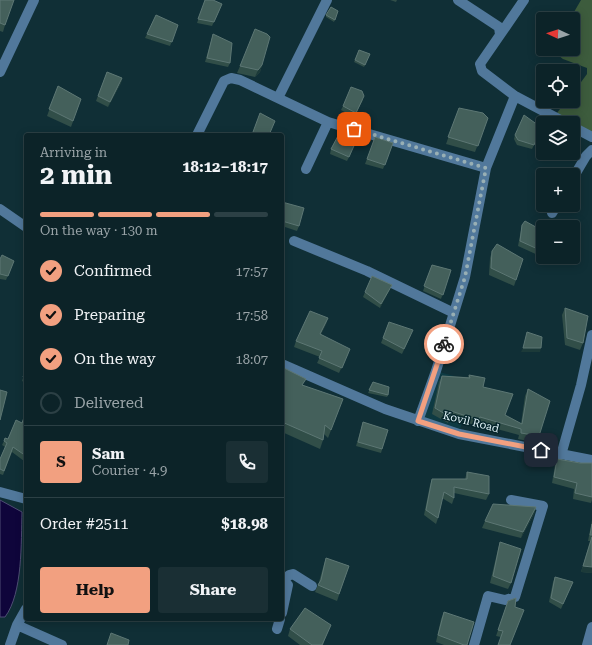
<!DOCTYPE html>
<meta charset="utf-8">
<style>
:root{--surface:#0c2328;--page:#1a2f34;--text:#f1f3f6;--muted:#9aa4a8;--line:#2c4045;--accent:#f2a080}
body{margin:0;font-family:"Roboto Serif",serif;background:var(--page);color:var(--text);height:100vh;display:flex;flex-direction:column;font-size:15px;white-space:nowrap}
*{box-sizing:border-box;margin:0}
p{font-size:13px;color:var(--muted)}
.icon{flex:none;width:22px;height:22px;fill:none;stroke:currentColor;stroke-width:2;stroke-linecap:round;stroke-linejoin:round}
.map{position:relative;flex:1;overflow:hidden}
.sheet{position:absolute;left:24px;top:133px;width:260px;height:488px;display:flex;flex-direction:column;background:var(--surface);border-radius:4px;box-shadow:0 2px 10px #0003,0 0 0 1px var(--line)}
.sheet>*{flex:none}
.needle{width:26px;rotate:273deg}
.controls{position:absolute;left:536px;top:12px;display:grid;gap:8px}
.controls a{display:grid;place-items:center;width:44px;height:44px;border-radius:4px;background:var(--surface);box-shadow:0 2px 10px #0003,0 0 0 1px var(--line);font-size:20px}
.pin{position:absolute;display:grid;place-items:center;width:34px;height:34px;color:#fff;margin:-17px;border-radius:8px;box-shadow:0 2px 6px #0006}
.courier{position:absolute;display:grid;place-items:center;width:40px;height:40px;margin:-20px;border:3px solid #f2a080;border-radius:50%;background:#fff;color:#222;box-shadow:0 1px 5px #0007}
.headline em{font-style:normal;font-weight:700}
.headline div{display:flex;flex-direction:column-reverse}
.headline{display:flex;align-items:center;justify-content:space-between;height:68px;padding:0 16px}
h1{font-size:26px;font-weight:700;line-height:30px}
.bar{display:grid;grid-template-columns:repeat(4,1fr);gap:6px 4px;align-content:center;height:48px;padding:0 16px}
.bar i{height:5px;border-radius:3px;background:var(--line)}
.bar .current{background:var(--accent)}
.bar p{grid-column:span 4}
.line{display:flex;align-items:center;gap:10px;padding:0 16px;border-top:1px solid var(--line)}
.line div{flex:1}
.round{display:grid;place-items:center;flex:none;width:42px;height:42px;border-radius:4px;background:var(--page)}
ol{padding:0 16px;list-style:none}
li{display:flex;align-items:center;gap:12px;height:44px}
li p{margin-inline-start:auto}
li .icon{padding:4px;border-radius:50%;background:var(--accent);color:#111;stroke-width:4}
li:last-child{color:var(--muted)}
li i{width:22px;height:22px;border:2px solid var(--line);border-radius:50%}
.action{display:flex;gap:8px;margin-top:auto;padding:8px 16px}
.action a{flex:1;height:46px;border-radius:4px;background:var(--accent);color:#111;font-size:16px;font-weight:700;line-height:46px;text-align:center}
.action a+a{background:var(--page);color:var(--text)}
.map>svg:first-child{display:block}
</style>
<div class="map">
<svg width="592" height="645" viewBox="0 0 592 645">
<rect width="100%" height="100%" fill="#102f36"/>
<path fill="#0e3a42" d="M436,371l18,5 13,5 -1,26 -7,27 -41,-13z"/>
<path fill="#3d5c3d" d="M581,0h11v137l-38,-20 12,-16h7v-8l14,-19v-6l-24,-9 -9,-7 1,-3h18v-30h-3z"/>
<path fill="#0f053b" stroke="#4e4d74" d="M0,500l22,12c-1,30 1,81 -17,105h-5z"/>
<g fill="none" stroke-linecap="round" stroke-linejoin="round">
<path stroke="#51789b" stroke-width="10" d="M458,0l41,27 1,8 -20,29 2,7 33,25 51,27
M500,35l24,-35
M0,72l34,-72
M278,98l49,-98
M573,127l19,10
M197,135l27,-54 7,-3 9,2 88,42 158,46
M306,169l22,-47
M573,178l13,-22 6,-6
M0,209l26,18
M552,213l5,-8
M294,241l73,30 87,42
M282,364l103,45 74,25 133,26
M418,421l18,-50 29,-94 21,-109 29,-72
M561,455l20,-70 11,-50
M0,492l26,7
M282,579l6,6 -6,28
M285,580l4,-5 4,-1 19,12
M17,625l45,20
M277,629l3,-10
M10,645l7,-20 9,-16
M474,645l14,-49 17,4 10,-3 28,-91 -32,-6
M587,645l5,-18"/>
</g>
<path fill="#314e48" d="M0,0l5,25 -2,7 -3,-1z
M205,0l15,9 -8,17 -15,-3z
M390,0h7l-1,2z
M338,11l-4,11 -8,-5v-2z
M178,25l-8,21 -25,-8 2,-4z
M213,34l17,29 -2,4 -23,-5z
M359,50l11,4 -6,13 -10,-5z
M262,65l-2,7 -5,5 -18,-4 3,-7z
M107,72l15,6 -1,5 -13,24 -12,-6z
M58,86l23,13 -10,28 -24,-11z
M543,87v13l-5,-3z
M363,100l-9,17 -13,-7 2,-4z
M544,101h12l-3,6z
M459,108l29,10 -13,34 -29,-8z
M260,113l9,22h-17z
M540,133l-8,16 -15,-4 -3,-6 1,-4z
M375,137l18,6 -10,26 -18,-5z
M355,145l-8,16 -17,-7 1,-5z
M282,202l17,24 -2,5 -15,-5z
M522,225l21,23 -3,8 -22,-10 3,-16z
M492,251l24,29 -2,6 -25,-11 1,-17z
M0,259l14,2 -8,19 -6,-1z
M432,265l19,5 -10,29 -18,-8z
M390,289l-10,19 -17,-11 2,-5z
M565,308l18,35 -3,7 -15,-5 -3,-30z
M328,318l-2,6 -5,10 27,20 -9,19 -22,-10 3,-6 -26,-10 2,-6z
M389,322l22,13 -9,19 -21,-11z
M282,367l22,19 39,13 -15,39 -4,-4 -1,6 -3,9 -38,-17z
M26,369v14l-4,-2z
M469,375l14,12 22,28 16,9 4,-28 3,-7 11,47 -2,7 -19,-4 1,-4 -41,-11 -1,2 -27,-8 -2,5 -16,-9 7,-32 3,-6 26,1z
M373,382l15,13 -1,2 -19,-4z
M26,411v47l-2,3 -12,-9 -9,23 -3,-1v-15l5,-12 -3,-2 2,-4 4,-2 14,-16z
M363,422l25,8 -7,23 -25,-7z
M557,459l23,4h12v37l-1,3 -18,-4 1,-10 -22,-6 3,-18z
M467,472l22,22 -3,6 -32,-7v5l-2,6 -10,-6 -4,20 -2,6 -12,-9 6,-30 2,-6h33z
M536,507l-2,7 -13,24 -39,-10 3,-7z
M592,520v53l-11,-1 9,-31h-2z
M500,542l11,41 -3,6 -18,-6 8,-34z
M326,558l23,8 -12,35 -22,-9 4,-10 5,-18z
M555,577l18,5 -12,27 -12,-7 4,-20z
M516,598l-15,39 -5,-1 12,-35z
M444,612l23,33h-23l-8,-3 5,-23z
M290,629l38,2 -5,14h-23l-12,-9z"/>
<path fill="#1c3a39" d="M262,65l-2,7 -5,5 3,-7z
M122,78l-1,5 -13,24 2,-5z
M392,285l-2,4 -10,19 1,-4z
M328,318l-2,6 -8,16 2,-6z
M523,348h18l-1,4h-19z
M536,507l-2,7 -13,24 2,-6z
M583,566l9,1v6l-11,-1z"/>
<path fill="#44605b" stroke="#5d7774" d="M0,0h14l-9,25 -5,-2z
M205,0h8l9,4 -8,18 -16,-3z
M331,7l7,4 -3,9 -9,-5z
M156,15l22,10 -6,17 -25,-8z
M255,29l12,5 3,3 -8,28 -4,5 -18,-4z
M213,34l19,9 -2,20 -23,-5z
M359,50l11,4 -5,11 -10,-5z
M107,72l15,6 -12,24 -12,-6z
M58,86l23,13 -8,22 -24,-12z
M351,87l11,4 2,5 -8,17 -13,-7z
M543,87v8l-3,-3z
M459,108l24,5 5,5 -10,28 -30,-9z
M260,113l15,8 -6,14h-10l-6,-3z
M524,115l18,13 -8,17 -16,-5 -3,-5z
M339,134l17,7 -7,16 -18,-8z
M375,137l18,6 -8,22 -18,-6z
M282,202l22,6 -5,18 -17,-5z
M525,221l18,10v17l-1,3 -22,-10 2,-16z
M497,244l26,15 -7,21 -25,-12 1,-17z
M2,255l12,6 -6,15 -8,-2v-15z
M432,265l19,5 -8,25 -19,-9z
M372,276l20,9 -11,19 -16,-12z
M565,308l23,8 -5,27 -16,-5z
M310,311l18,7 -8,16 30,15 -8,19 -23,-10 3,-7 -26,-10z
M389,322l24,8 -9,19 -21,-11z
M527,332l15,5 -1,11h-18z
M282,367l24,12 -4,6 41,14 -12,31 -6,-5 -2,15 -41,-18z
M26,369v9l-3,-1z
M469,375l16,3 -2,9 30,7 -8,21 17,9 6,-35 22,12 -11,35 -18,-3v-4l-41,-12 -1,3 -28,-9 -1,6 -15,-9 7,-32 28,2z
M373,382l16,5 -1,8 -19,-5z
M0,390l7,2 -7,28z
M26,412v44l-13,-9 -9,24 -4,-2v-10l7,-16 -3,-2 1,-3 3,1 8,-19 6,3z
M363,422l25,8 -6,19 -24,-7z
M557,459l23,4h12v34l-17,-4 2,-10 -23,-6z
M467,472l22,4v18l-35,-7v11l-10,-6 -6,26 -12,-8 6,-31h35z
M493,504l43,3 -13,25 -38,-11z
M592,524v11h-2z
M592,537v30l-9,-1z
M500,542l21,7 -10,34 -18,-7z
M326,558l23,8 -10,28 -21,-9 3,-5z
M555,577l18,5 -10,22 -12,-6z
M516,598l-1,9 9,3 -14,35h-12l5,-14 -5,-1 10,-29z
M305,608l26,17 -9,20h-10l-22,-16z
M444,612l30,10 -7,23h-3l-26,-10z
M111,633l18,7 -1,5h-21z"/>
<g fill="none" stroke-linecap="round" stroke-linejoin="round">
<path stroke="#98afb4" stroke-width="4" stroke-dasharray="0 7.2" d="M354,129l132,39 -21,109 -21,67"/>
<path stroke="#f2a080" stroke-width="5" d="M444,344l-26,77 41,13 82,16"/>
</g>
<g text-anchor="middle" dominant-baseline="central" stroke-width="3" stroke-linejoin="round" paint-order="stroke">
<g font-size="11" fill="#e2f4f8" stroke="#05252b">
<text transform="translate(471 422) rotate(14)">Kovil Road</text>
</g>
</g>
</svg>
<div class="controls">
<a><svg class="needle" viewBox="-14 -14 28 28"><path d="M0-13l5 13h-10z" fill="#e53935"/><path d="M0 13l5-13h-10z" fill="#9aa4a8"/></svg></a>
<a><svg class="icon" aria-label="locate" viewBox="0 0 24 24"><circle cx="12" cy="12" r="6"/><path d="M12 2v4M12 18v4M2 12h4M18 12h4"/></svg></a>
<a><svg class="icon" aria-label="layers" viewBox="0 0 24 24"><path d="M12 4l9 5-9 5-9-5zM3 14l9 5 9-5"/></svg></a>
<a>+</a>
<a>−</a>
</div>
<div class="pin" style="left:354px;top:129px;background:#ea580c"><svg class="icon" aria-label="bag" viewBox="0 0 24 24"><path d="M5 8h14l-1 12H6zM9 8a3 3 0 0 1 6 0"/></svg></div>
<div class="pin" style="left:541px;top:450px;background:#1f2937"><svg class="icon" aria-label="home" viewBox="0 0 24 24"><path d="M3 11l9-7 9 7M6 9v11h12V9"/></svg></div>
<div class="courier" style="left:444px;top:344px"><svg class="icon" aria-label="bike" viewBox="0 0 24 24"><circle cx="6" cy="16" r="4"/><circle cx="18" cy="16" r="4"/><path d="M6 16l4-8h5l3 8M10 8l3 8H6M13 5h3"/></svg></div>
<section class="sheet">
<div class="headline"><div><h1>2 min</h1><p>Arriving in</p></div><em>18:12–18:17</em></div>
<div class="bar"><i class="current"></i><i class="current"></i><i class="current"></i><i></i><p>On the way · 130 m</p></div>
<ol>
<li><svg class="icon" aria-label="check" viewBox="0 0 24 24"><path d="M5 12l5 5 9-10"/></svg>Confirmed<p>17:57</p></li>
<li><svg class="icon" aria-label="check" viewBox="0 0 24 24"><path d="M5 12l5 5 9-10"/></svg>Preparing<p>17:58</p></li>
<li><svg class="icon" aria-label="check" viewBox="0 0 24 24"><path d="M5 12l5 5 9-10"/></svg>On the way<p>18:07</p></li>
<li><i></i>Delivered</li>
</ol>
<div class="line" style="height:72px"><b class="round" style="background:var(--accent);color:#111">S</b><div><b>Sam</b><p>Courier · 4.9</p></div><a class="round"><svg class="icon" aria-label="phone" viewBox="0 0 24 24"><path d="M5 4h4l2 5-3 2q2 4 5 5l2-3 5 2v4C11 20 4 13 5 4z"/></svg></a></div>
<div class="line" style="height:52px"><div>Order #2511</div><b>$18.98</b></div>
<div class="action"><a>Help</a><a>Share</a></div>
</section>
</div>
